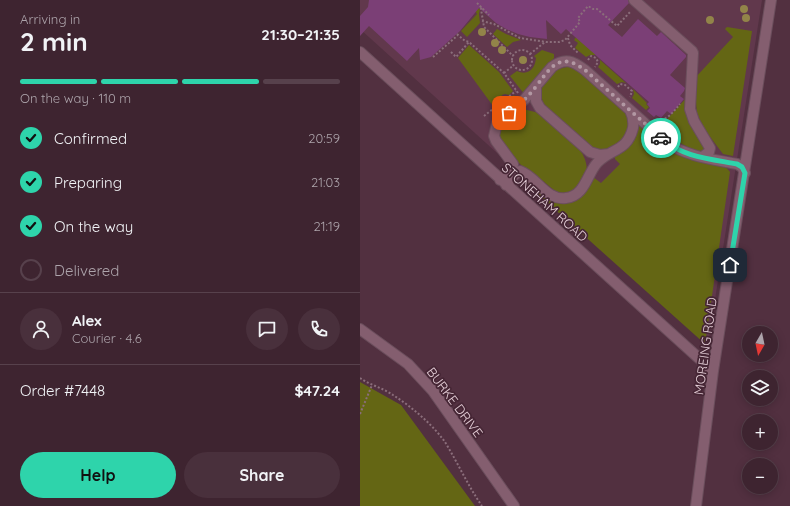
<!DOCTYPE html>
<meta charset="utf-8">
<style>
:root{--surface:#3e2430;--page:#49303c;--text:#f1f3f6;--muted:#ada4ab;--line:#57414c;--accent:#2ed4ab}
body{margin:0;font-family:Quicksand,sans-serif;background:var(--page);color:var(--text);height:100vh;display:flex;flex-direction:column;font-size:15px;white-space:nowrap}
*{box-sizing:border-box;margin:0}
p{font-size:13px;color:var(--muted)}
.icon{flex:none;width:22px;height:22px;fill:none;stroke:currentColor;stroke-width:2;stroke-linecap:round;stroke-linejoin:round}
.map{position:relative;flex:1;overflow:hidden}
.panel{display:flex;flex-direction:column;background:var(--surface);width:360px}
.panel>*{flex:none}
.needle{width:26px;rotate:189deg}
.tools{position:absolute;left:382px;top:326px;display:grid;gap:8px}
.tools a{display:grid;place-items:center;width:36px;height:36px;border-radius:50%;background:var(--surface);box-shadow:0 2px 10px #0003,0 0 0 1px var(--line);font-size:20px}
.pin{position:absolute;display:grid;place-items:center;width:34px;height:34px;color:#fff;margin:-17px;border-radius:8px;box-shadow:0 2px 6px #0006}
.courier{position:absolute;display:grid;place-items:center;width:40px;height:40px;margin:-20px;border:3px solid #2ed4ab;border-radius:50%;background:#fff;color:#222;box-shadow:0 1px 5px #0007}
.overview em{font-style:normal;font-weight:800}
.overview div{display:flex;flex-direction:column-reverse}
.overview{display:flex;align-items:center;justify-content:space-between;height:68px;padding:0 20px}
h1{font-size:26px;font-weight:800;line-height:30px}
.bar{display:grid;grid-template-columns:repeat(4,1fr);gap:6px 4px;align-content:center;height:48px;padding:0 20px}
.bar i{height:5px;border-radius:3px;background:var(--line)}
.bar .current{background:var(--accent)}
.bar p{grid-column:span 4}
.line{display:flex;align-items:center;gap:10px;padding:0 20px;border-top:1px solid var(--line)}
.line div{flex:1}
.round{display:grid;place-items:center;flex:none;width:42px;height:42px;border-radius:21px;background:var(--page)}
ol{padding:0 20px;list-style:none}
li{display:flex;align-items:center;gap:12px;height:44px}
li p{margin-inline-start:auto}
li .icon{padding:4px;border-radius:50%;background:var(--accent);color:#111;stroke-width:4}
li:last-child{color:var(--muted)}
li i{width:22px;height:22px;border:2px solid var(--line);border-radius:50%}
.primary-button{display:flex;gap:8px;margin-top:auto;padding:8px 20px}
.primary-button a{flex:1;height:46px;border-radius:24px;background:var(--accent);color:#111;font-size:16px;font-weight:800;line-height:46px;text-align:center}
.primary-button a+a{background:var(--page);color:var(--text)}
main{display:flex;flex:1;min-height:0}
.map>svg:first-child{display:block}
</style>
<main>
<section class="panel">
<div class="overview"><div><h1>2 min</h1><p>Arriving in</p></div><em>21:30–21:35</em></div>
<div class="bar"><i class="current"></i><i class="current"></i><i class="current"></i><i></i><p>On the way · 110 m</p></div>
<ol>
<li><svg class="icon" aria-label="check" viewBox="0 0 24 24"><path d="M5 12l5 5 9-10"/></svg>Confirmed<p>20:59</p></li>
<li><svg class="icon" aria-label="check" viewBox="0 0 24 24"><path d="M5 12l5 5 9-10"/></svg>Preparing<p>21:03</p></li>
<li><svg class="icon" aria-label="check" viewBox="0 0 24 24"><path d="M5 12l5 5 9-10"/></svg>On the way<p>21:19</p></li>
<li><i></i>Delivered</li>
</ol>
<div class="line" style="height:72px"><a class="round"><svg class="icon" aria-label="person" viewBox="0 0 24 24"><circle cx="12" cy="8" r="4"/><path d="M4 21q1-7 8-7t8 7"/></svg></a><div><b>Alex</b><p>Courier · 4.6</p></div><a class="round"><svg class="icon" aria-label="chat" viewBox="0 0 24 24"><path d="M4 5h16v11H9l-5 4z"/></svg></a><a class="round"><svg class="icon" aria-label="phone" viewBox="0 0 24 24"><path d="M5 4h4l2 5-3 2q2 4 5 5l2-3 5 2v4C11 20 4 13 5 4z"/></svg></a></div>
<div class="line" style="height:52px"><div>Order #7448</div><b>$47.24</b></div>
<div class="primary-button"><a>Help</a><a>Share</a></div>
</section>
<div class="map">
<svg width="430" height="506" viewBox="0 0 430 506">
<rect width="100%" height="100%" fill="#523040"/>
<path fill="#61384c" d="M0,0h402l-54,344 -348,-315z"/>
<path fill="#646614" d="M115,6l5,3 -1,5 1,9 -13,14 -6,-6 16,-17 -3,-5z
M367,27l25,4 -19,125 -10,-2 -18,-24 -8,-16 -3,-35 39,-42 -8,-8z
M137,29l9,5 15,6 -8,2 -6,5 -14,-13z
M216,37l19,17v1h-5l-4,2 -11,-9 3,-5 -4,-3z
M109,45l30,27 14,19 -4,4 -4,-1 -3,1 -1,5 -8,6 -35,-48z
M182,50l12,4v4l-29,37 -15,-19 7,-5c11,5 18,-2 19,-13l-2,-2z
M240,60l26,23 -4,-1 -5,2 -19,-17 2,-3z
M211,66l5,1 47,41 5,9 1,9 -3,10 -12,12 -18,3 -52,-46 -2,-6 -1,-11 2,-5 11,-13z
M273,89l14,14 -1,1 3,3 -3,3 -14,-12 2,-4z
M154,95l4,6 -18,14 -4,-6 8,-6h4l2,-5z
M328,96l19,50 -5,7 -11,-1 -5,-6 -8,-4 -18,-15z
M163,109l16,4 41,37c7,10 10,23 2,34 -3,3 -9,7 -13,10l-10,-1 -4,-2 -12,-10 -2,2 -33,-30 1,-3c-12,-13 -13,-20 1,-32 4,-4 7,-7 13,-9z
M275,118l25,23 64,24 6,7 -25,172 -183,-164 2,-4 37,25 32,-24 8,6 19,-19 -5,-5v-2z
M0,382l41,23 74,101h-115z"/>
<path fill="#7b3f76" d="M9,0h259l1,3 -21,22 14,12 16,-18 19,17 4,-4 25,23v2l-16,18 15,13 -1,3 -4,5 4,3 -13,15 -4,-3 -6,7 -5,-3 -2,2 -7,-6 3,-3 -3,-4 2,-2 -83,-73 -5,5 -15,-14 1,19 -17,-2 -12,-3 -12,-5 -10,-6 -17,-15 -19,23 -29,26 -11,3 -1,-12 -12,13 -38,-35 -9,10v-20l8,-9z"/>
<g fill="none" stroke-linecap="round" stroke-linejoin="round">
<g stroke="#6b4e5c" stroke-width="12">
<path id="minor" d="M274,0l58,51 1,2 -3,56 4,12 16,27 -1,4 -5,4
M0,52l353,319
M176,86v15l4,7 50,44 10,3 9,-1
M140,180l12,-12 1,-4 -17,-23 -2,-5 3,-13 4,-4 23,-19 28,-33c13,-10 21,-6 33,3l82,73c22,14 45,16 70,21l5,3 3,6
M146,185l8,-10 6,-4c17,6 26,30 46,27 19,-2 21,-24 31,-35 14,-15 30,-11 36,-35 1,-7 0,-12 -3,-18
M0,329l48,35 25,27 81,115
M336,506l17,-135 58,-371"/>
</g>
<path stroke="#8b6e7b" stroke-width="2" stroke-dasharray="2 2" stroke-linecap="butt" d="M117,3l12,12
M122,8l-1,1 3,18 29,29
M122,21l12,3 26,14 26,4h13l6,-2 15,-18 -2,-4 10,-12 5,3h4l20,17 14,-15
M97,34l8,7 4,1 35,31 14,20
M208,38l2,7 8,8
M152 60a10 10 0 1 1 20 0a10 10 0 1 1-20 0Z
M91,52l5,5 13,-15
M170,54l15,-12
M73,57l25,-22
M228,60l3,-4 5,2 2,4 -3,5
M144,73l10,-8
M258,87l2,-3 5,1 7,6 -2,6
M124,116l32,-25
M297,120c10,1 17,-9 23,-16
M0,378c10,7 23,10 33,17 19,12 39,29 52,47 13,21 23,44 37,64
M0,414l12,-29"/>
<use href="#minor" stroke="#845e6f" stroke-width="10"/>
</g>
<g fill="#928449">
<circle cx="384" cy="9" r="4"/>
<circle cx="386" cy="18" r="4"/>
<circle cx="350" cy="20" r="4"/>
<circle cx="122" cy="32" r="4"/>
<circle cx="135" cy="43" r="4"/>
<circle cx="142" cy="50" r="4"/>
<circle cx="163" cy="60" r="4"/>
</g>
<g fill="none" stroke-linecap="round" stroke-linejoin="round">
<path stroke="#b298a3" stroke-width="4" stroke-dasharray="0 7.2" d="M149,113c9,-7 18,-15 25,-24 16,-20 24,-39 51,-19l76,68"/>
<path stroke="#2ed4ab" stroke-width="5" d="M301,138c21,19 49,21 76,26l5,3 3,6 -15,92"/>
</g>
<g text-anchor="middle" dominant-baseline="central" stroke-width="3.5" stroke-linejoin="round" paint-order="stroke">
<g font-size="13" fill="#e6d0d9" stroke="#462635">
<text transform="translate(185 202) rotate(42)">STONEHAM ROAD</text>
<text transform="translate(345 346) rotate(-82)">MOREING ROAD</text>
<text transform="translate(95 402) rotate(53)">BURKE DRIVE</text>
</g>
</g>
</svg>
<div class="tools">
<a><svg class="needle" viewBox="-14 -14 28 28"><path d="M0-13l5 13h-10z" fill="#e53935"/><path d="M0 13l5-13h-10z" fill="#ada4ab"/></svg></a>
<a><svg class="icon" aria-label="layers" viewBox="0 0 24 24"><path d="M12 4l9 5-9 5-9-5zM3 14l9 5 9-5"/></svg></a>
<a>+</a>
<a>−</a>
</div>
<div class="pin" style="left:149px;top:113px;background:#ea580c"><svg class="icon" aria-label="bag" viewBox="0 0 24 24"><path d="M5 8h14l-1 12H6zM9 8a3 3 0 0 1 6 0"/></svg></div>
<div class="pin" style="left:370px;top:265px;background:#1f2937"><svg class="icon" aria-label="home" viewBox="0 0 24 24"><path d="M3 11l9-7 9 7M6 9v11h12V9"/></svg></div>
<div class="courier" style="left:301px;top:138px"><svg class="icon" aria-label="car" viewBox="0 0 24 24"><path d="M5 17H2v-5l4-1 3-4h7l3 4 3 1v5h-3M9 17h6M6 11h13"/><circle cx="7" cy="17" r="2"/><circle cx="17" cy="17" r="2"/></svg></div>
</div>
</main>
